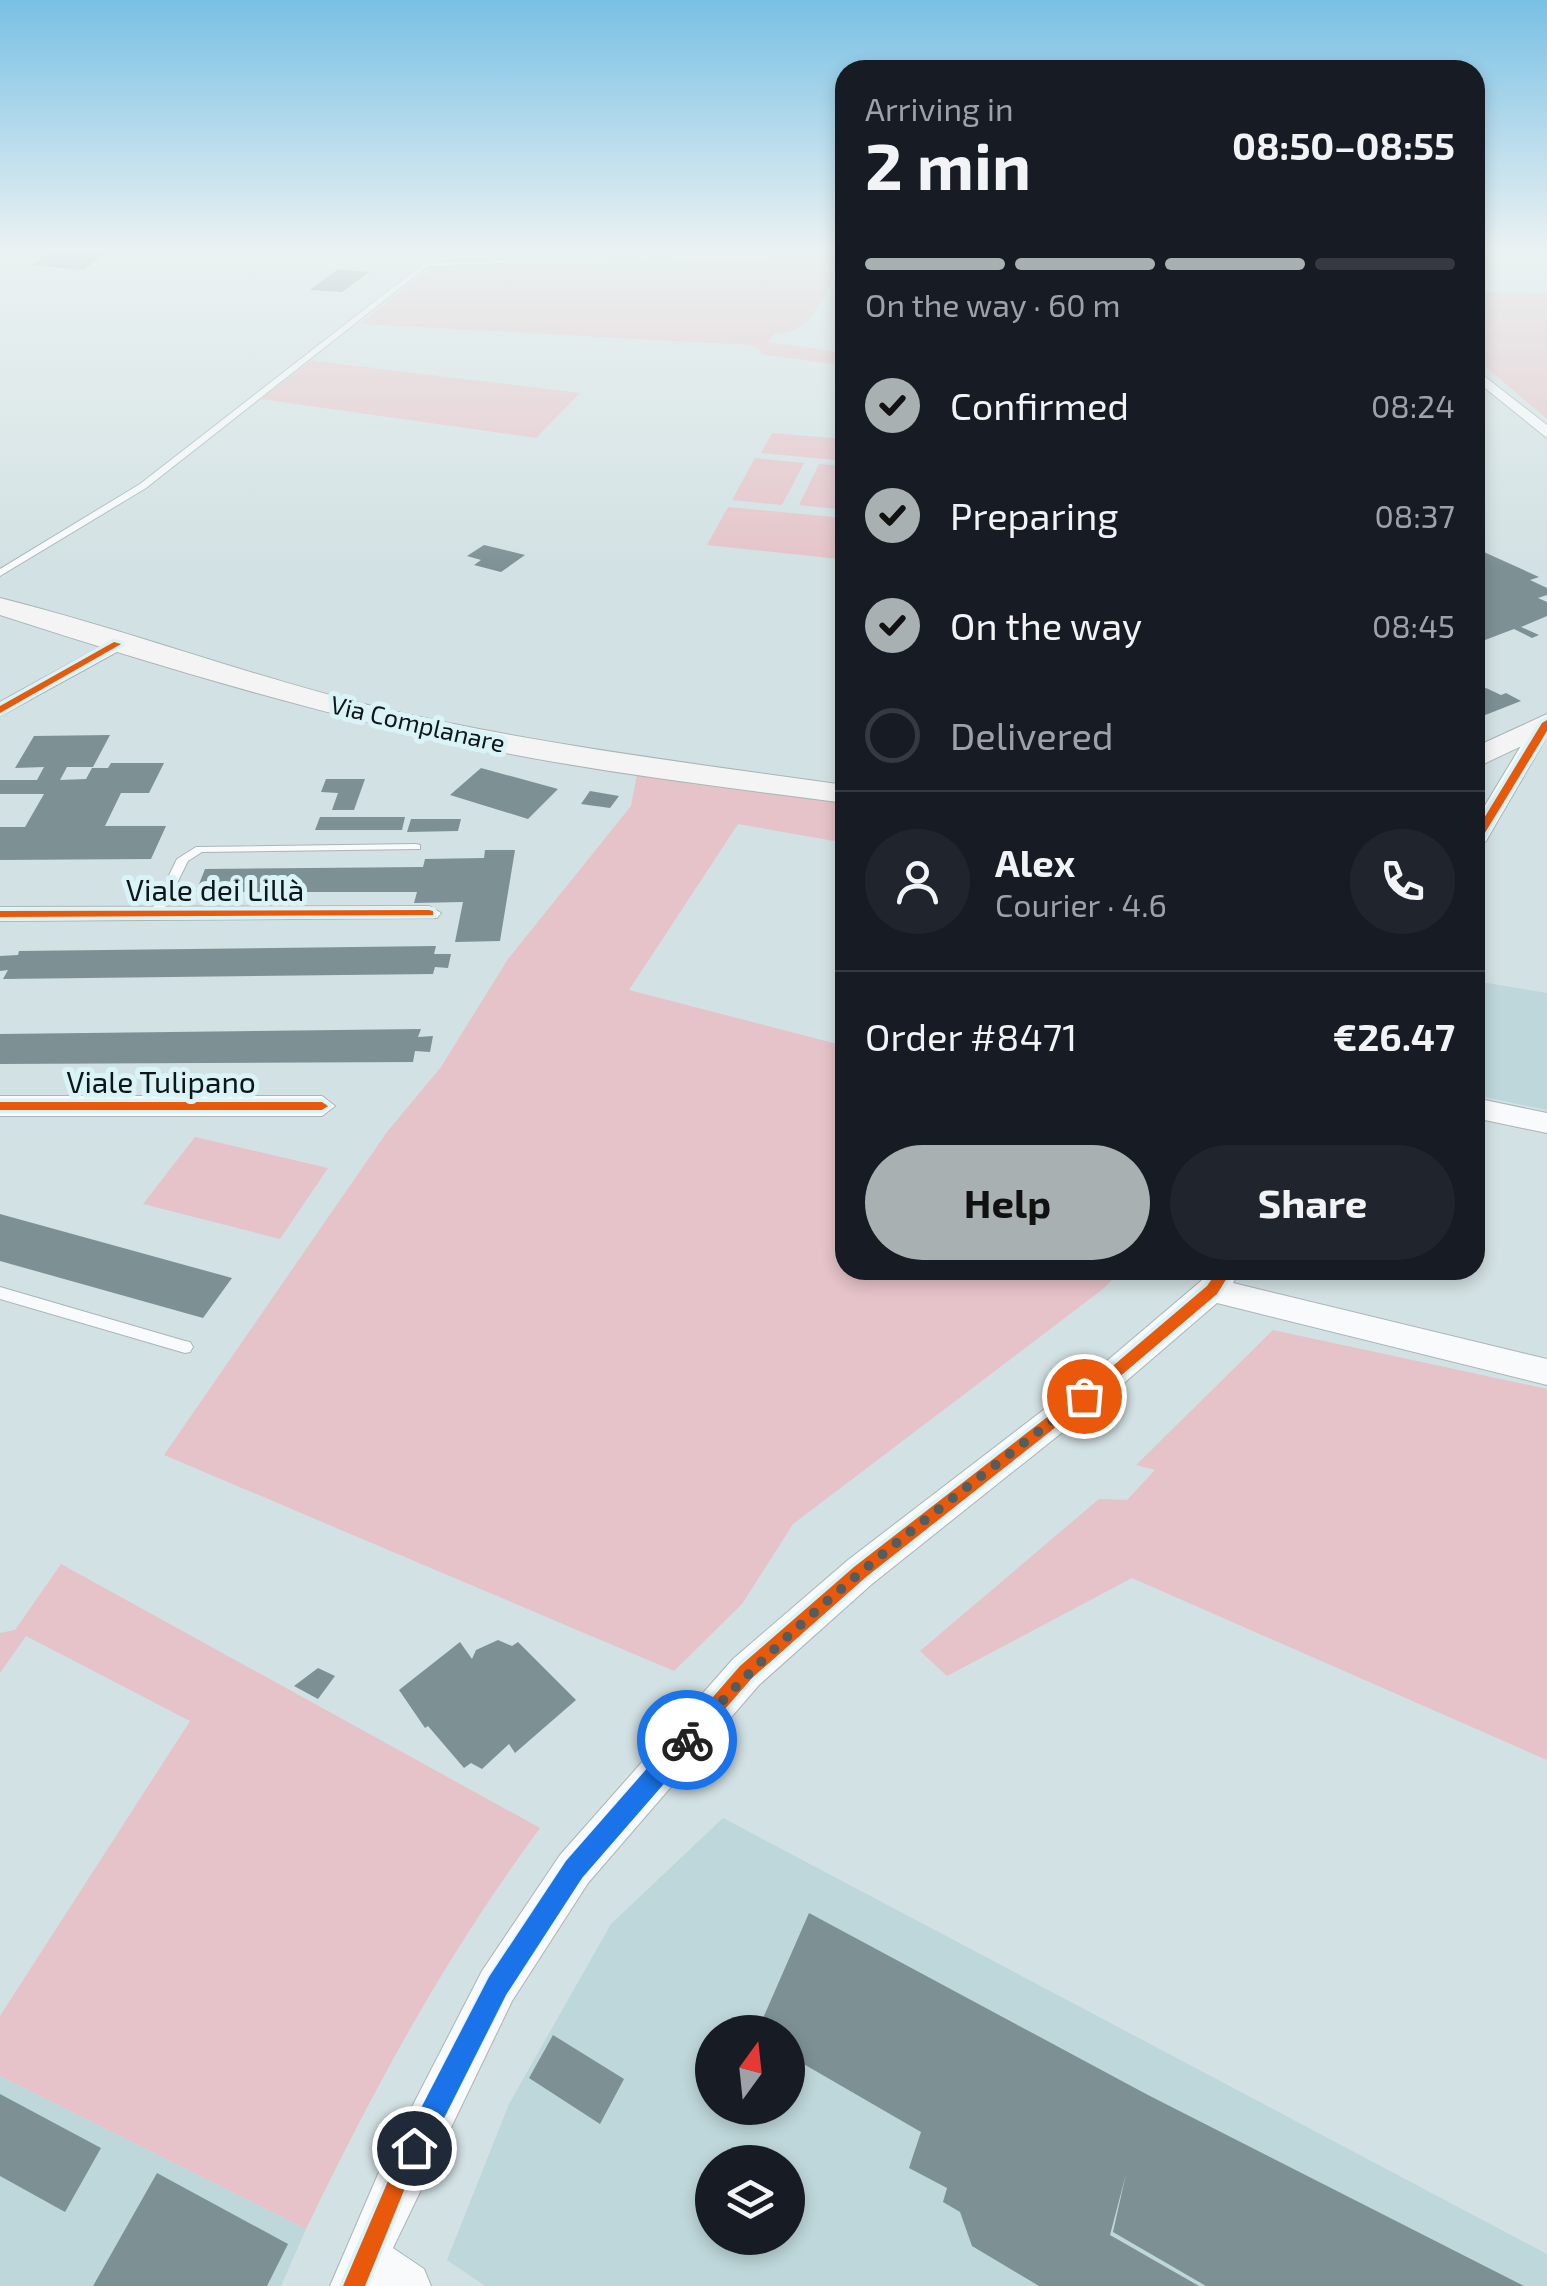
<!DOCTYPE html>
<meta charset="utf-8">
<style>
:root{--surface:#171b24;--page:#20242c;--text:#f1f3f6;--muted:#9ea1a6;--line:#363941;--accent:#a9b0b2}
body{margin:0;font-family:"Exo 2",sans-serif;background:var(--page);color:var(--text);height:100vh;display:flex;flex-direction:column;font-size:38px;white-space:nowrap}
*{box-sizing:border-box;margin:0}
p{font-size:32px;color:var(--muted)}
.icon{flex:none;width:55px;height:55px;fill:none;stroke:currentColor;stroke-width:2;stroke-linecap:round;stroke-linejoin:round}
.map{position:relative;flex:1;overflow:hidden}
.details{position:absolute;left:835px;top:60px;width:650px;height:1220px;display:flex;flex-direction:column;background:var(--surface);border-radius:30px;box-shadow:0 5px 15px #0003}
.details>*{flex:none}
.needle{width:65px;rotate:15deg}
.tools{position:absolute;left:695px;top:2015px;display:grid;gap:20px}
.tools a{display:grid;place-items:center;width:110px;height:110px;border-radius:50%;background:var(--surface);box-shadow:0 5px 15px #0003;font-size:50px}
.pin{position:absolute;display:grid;place-items:center;width:85px;height:85px;color:#fff;margin:-42px;border:5px solid #fff;border-radius:50%;box-shadow:0 2px 10px #0007}
.courier{position:absolute;display:grid;place-items:center;width:100px;height:100px;margin:-50px;border:8px solid #1a73e8;border-radius:50%;background:#fff;color:#222;box-shadow:0 2px 12px #0007}
.headline em{font-style:normal;font-weight:700}
.headline div{display:flex;flex-direction:column-reverse}
.headline{display:flex;align-items:center;justify-content:space-between;height:170px;padding:0 30px}
h1{font-size:65px;font-weight:700;line-height:75px}
.bar{display:grid;grid-template-columns:repeat(4,1fr);gap:15px 10px;align-content:center;height:120px;padding:0 30px}
.bar i{height:12px;border-radius:8px;background:var(--line)}
.bar .selected{background:var(--accent)}
.bar p{grid-column:span 4}
.line{display:flex;align-items:center;gap:25px;padding:0 30px;border-top:2px solid var(--line)}
.line div{flex:1}
.round{display:grid;place-items:center;flex:none;width:105px;height:105px;border-radius:52px;background:var(--page)}
ol{padding:0 30px;list-style:none}
li{display:flex;align-items:center;gap:30px;height:110px}
li p{margin-inline-start:auto}
li .icon{padding:10px;border-radius:50%;background:var(--accent);color:#111;stroke-width:4}
li:last-child{color:var(--muted)}
li i{width:55px;height:55px;border:5px solid var(--line);border-radius:50%}
.cta{display:flex;gap:20px;margin-top:auto;padding:20px 30px}
.cta a{flex:1;height:115px;border-radius:60px;background:var(--accent);color:#111;font-size:40px;font-weight:700;line-height:115px;text-align:center}
.cta a+a{background:var(--page);color:var(--text)}
.map>svg:first-child{display:block}
</style>
<div class="map">
<svg width="1547" height="2286" viewBox="0 0 1547 2286">
<rect width="100%" height="100%" fill="#d2e1e3"/>
<path fill="#bed7da" fill-rule="evenodd" d="M1475,981l72,12v117l-72,-15z
M723,1818l824,436v32h-1062l-38,-26 62,-156 102,-180zM712,2032h76v76h-76zM712,2162h76v76h-76z
M0,2076l306,153 -25,57h-281z"/>
<path fill="#e5c3c8" d="M842,257c-16,33 -26,78 -67,76l-7,9 77,11v13l-84,-12 -1,-5 -10,-4 -390,-21 72,-58z
M1475,292l72,1v126l-72,-61z
M312,360l3,1 265,32 -44,45 -275,-39z
M772,433l73,6v22l-84,-8z
M755,458l49,5 -22,42 -50,-5z
M819,464l26,2v44l-46,-5z
M728,507l117,11v27l-6,14 -132,-14z
M637,774l208,27v42l-107,-19 -109,166 216,56v224h277l-19,19 -310,235 -51,80 -68,67 -510,-216 223,-323 54,-65 67,-108 123,-153z
M195,1137l133,31 -48,71 -137,-35z
M1273,1330l274,59v371l-415,-182 -185,98 -27,-25 179,-152 28,1 28,-30 -19,-5z
M61,1564l479,264c-97,132 -163,255 -234,401l-306,-153v-60l190,-295 -164,-85 -26,37v-40l15,-3z"/>
<path fill="#7d9194" d="M54,249h57l-27,21 -53,-5z
M338,269l31,3 -27,20 -32,-2z
M484,545l41,10 -24,17 -27,-7 7,-5 -14,-4z
M1475,548l64,29 -9,3 17,8v7l-9,3 9,4v14l-26,11 18,8 -7,3 -18,-9 -29,11 -10,-4z
M1486,688l15,7 5,-2 15,8 -46,18v-27z
M110,735l-17,32h-26l-7,13 26,-1 6,-11h16l3,-5h53l-15,30h-28l-16,33h61l-15,33 -151,1v-33h25l19,-33h-44v-14h37l7,-13 -29,1 19,-32z
M481,768l77,21 -30,30 -78,-24z
M326,779h39l-11,31h-22l6,-17 -17,-1z
M590,791l29,5 -9,12 -29,-4z
M320,817h85l-3,13h-87z
M411,819h50l-3,12 -51,1z
M485,850h30l-15,91 -45,1 8,-40 -49,1 3,-11h-221l9,-23 218,-2 2,-8 59,-1z
M436,946l-2,8h17l-3,14 -13,-1 -2,7 -430,5 5,-9 -8,1v-15l18,-1 1,-4z
M421,1029l-3,8 15,-1 -3,16 -15,-1 -2,11 -413,2v-30z
M0,1214l232,64 -29,40 -203,-57z
M498,1640l14,6 6,-4 58,58 -61,53 -6,-9 -27,25 -11,-6 -7,5 -36,-42 -3,2 -26,-38 61,-48 12,17 4,-9z
M318,1668l17,8 -17,23 -24,-13z
M809,1913l339,182 376,191h-318l-93,-54 13,-58 -16,61 89,51h-160l-67,-40 -12,-34 -17,-10 4,-14 -38,-20 12,-36 -133,-77v-23h-31z
M553,2035l71,44 -24,45 -71,-46z
M0,2094l101,54 -36,64 -65,-36z
M157,2173l131,71 -21,42h-174z"/>
<g fill="none" stroke-linecap="round" stroke-linejoin="round">
<g stroke="#a9b5b6" stroke-width="2">
<path id="lane" d="M506,260l2,3 -80,3 -282,222 -146,88v-7l140,-85 284,-221z
M1475,794l5,3 14,25 -1,2 -4,1c-11,-5 -14,-20 -14,-31z
M416,844l4,1v4l-218,3 -14,9 -28,56h-8l-2,-3 27,-55 19,-12z
M0,1287l185,54 5,1 3,5 -3,5 -5,1 -185,-54z"/>
</g>
<g stroke="#a9b5b6" stroke-width="2">
<path id="street" d="M1475,369l72,56v13l-72,-58z
M117,638l9,6 -2,4 -124,68v-14z
M1547,720v16l-61,105 -11,7v-26l61,-101z
M429,906l12,7 -4,5 -437,3v-14z
M0,1096h322l13,10 -13,10h-322z
M1475,1098l72,15v20l-72,-15z
M1209,1270h31l-7,13 314,76v26l-330,-82 -93,80 -252,201 -113,101 -171,198 -76,118 -119,247 31,21 7,17h-101l52,-121 100,-194 78,-116 173,-196 115,-99 254,-195 99,-84z"/>
</g>
<g stroke="#a9b5b6" stroke-width="2">
<path id="secondary" d="M0,598c128,32 252,79 380,110 153,36 309,55 465,77v18c-113,-15 -227,-28 -339,-50 -172,-34 -339,-84 -506,-138z
M1547,714v20l-72,34v-21z"/>
</g>
<use href="#lane" fill="#f8fafb" fill-rule="evenodd"/>
<use href="#street" fill="#f8fafb" fill-rule="evenodd"/>
<use href="#secondary" fill="#f5f4f5" fill-rule="evenodd"/>
<g stroke="#d9f3f7" stroke-width="7">
<path id="cycleway" d="M114,642l7,2 -121,69v-7z
M1547,720v11l-67,110 -5,3v-11l67,-110z
M429,910l4,1v4l-433,2v-6z
M0,1102h322l6,4 -6,4h-322z
M1218,1270h14l-15,24 -99,84 -252,199 -114,101 -172,197 -76,118 -99,195 -40,98h-22l48,-112 99,-195 78,-116 172,-197 114,-99 254,-197 99,-84z"/>
</g>
<use href="#cycleway" fill="#e8590c" fill-rule="evenodd"/>
</g>
<linearGradient id="sky" x2="0" y2="1"><stop stop-color="#79c0e4"/><stop offset="0.44" stop-color="#ebf2f2"/><stop offset="1" stop-color="#ebf2f2" stop-opacity="0"/></linearGradient>
<rect width="1547" height="569" fill="url(#sky)"/>
<path fill="#1a73e8" d="M687,1729l8,3v16l-113,130 -76,117 -82,163 -10,4 -9,-4 -4,-10 4,-9 84,-162 77,-116 113,-129z"/>
<g fill="none" stroke-linecap="round" stroke-linejoin="round">
<path stroke="#525d5f" stroke-width="10" stroke-dasharray="0 18" d="M687,1740c115,-133 260,-236 397,-344"/>
</g>
<g text-anchor="middle" dominant-baseline="central" stroke-width="10" stroke-linejoin="round" paint-order="stroke">
<g font-size="25" fill="#0d1618" stroke="#d9f3f7">
<text transform="translate(418 723) rotate(13)">Via Complanare</text>
</g>
<g font-size="30" fill="#0d1618" stroke="#d9f3f7">
<text x="215" y="889">Viale dei Lillà</text>
<text x="161" y="1081">Viale Tulipano</text>
</g>
</g>
</svg>
<div class="tools">
<a><svg class="needle" viewBox="-14 -14 28 28"><path d="M0-13l5 13h-10z" fill="#e53935"/><path d="M0 13l5-13h-10z" fill="#9ea1a6"/></svg></a>
<a><svg class="icon" aria-label="layers" viewBox="0 0 24 24"><path d="M12 4l9 5-9 5-9-5zM3 14l9 5 9-5"/></svg></a>
</div>
<div class="pin" style="left:1084px;top:1396px;background:#ea580c"><svg class="icon" aria-label="bag" viewBox="0 0 24 24"><path d="M5 8h14l-1 12H6zM9 8a3 3 0 0 1 6 0"/></svg></div>
<div class="pin" style="left:414px;top:2148px;background:#1f2937"><svg class="icon" aria-label="home" viewBox="0 0 24 24"><path d="M3 11l9-7 9 7M6 9v11h12V9"/></svg></div>
<div class="courier" style="left:687px;top:1740px"><svg class="icon" aria-label="bike" viewBox="0 0 24 24"><circle cx="6" cy="16" r="4"/><circle cx="18" cy="16" r="4"/><path d="M6 16l4-8h5l3 8M10 8l3 8H6M13 5h3"/></svg></div>
<section class="details">
<div class="headline"><div><h1>2 min</h1><p>Arriving in</p></div><em>08:50–08:55</em></div>
<div class="bar"><i class="selected"></i><i class="selected"></i><i class="selected"></i><i></i><p>On the way · 60 m</p></div>
<ol>
<li><svg class="icon" aria-label="check" viewBox="0 0 24 24"><path d="M5 12l5 5 9-10"/></svg>Confirmed<p>08:24</p></li>
<li><svg class="icon" aria-label="check" viewBox="0 0 24 24"><path d="M5 12l5 5 9-10"/></svg>Preparing<p>08:37</p></li>
<li><svg class="icon" aria-label="check" viewBox="0 0 24 24"><path d="M5 12l5 5 9-10"/></svg>On the way<p>08:45</p></li>
<li><i></i>Delivered</li>
</ol>
<div class="line" style="height:180px"><a class="round"><svg class="icon" aria-label="person" viewBox="0 0 24 24"><circle cx="12" cy="8" r="4"/><path d="M4 21q1-7 8-7t8 7"/></svg></a><div><b>Alex</b><p>Courier · 4.6</p></div><a class="round"><svg class="icon" aria-label="phone" viewBox="0 0 24 24"><path d="M5 4h4l2 5-3 2q2 4 5 5l2-3 5 2v4C11 20 4 13 5 4z"/></svg></a></div>
<div class="line" style="height:130px"><div>Order #8471</div><b>€26.47</b></div>
<div class="cta"><a>Help</a><a>Share</a></div>
</section>
</div>
